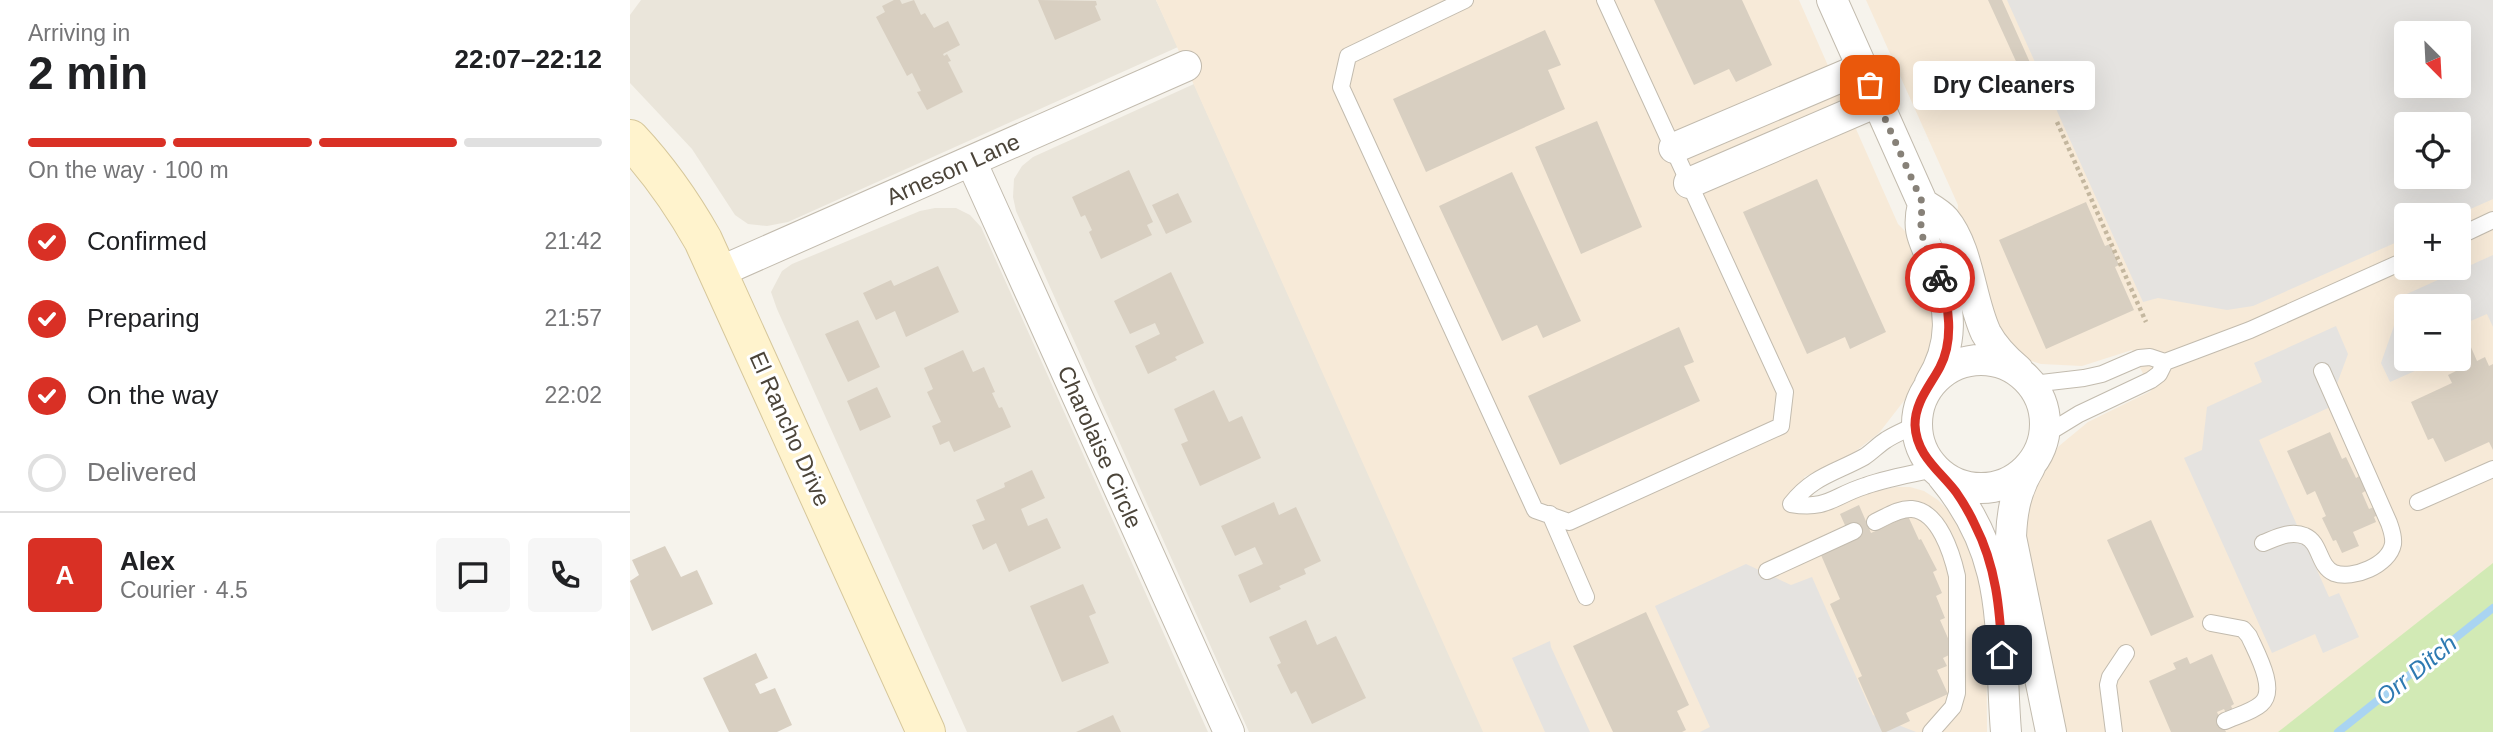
<!DOCTYPE html>
<meta charset="utf-8">
<style>
:root{--surface:#fff;--page:#f6f6f6;--text:#202124;--muted:#757577;--line:#e0e0e0;--accent:#d93025}
body{margin:0;font-family:Arial,sans-serif;background:var(--page);color:var(--text);height:100vh;display:flex;flex-direction:column;font-size:26px;white-space:nowrap}
*{box-sizing:border-box;margin:0}
p{font-size:23px;color:var(--muted)}
.icon{flex:none;width:38px;height:38px;fill:none;stroke:currentColor;stroke-width:2;stroke-linecap:round;stroke-linejoin:round}
.map{position:relative;flex:1;overflow:hidden}
.sheet{display:flex;flex-direction:column;background:var(--surface);width:630px}
.sheet>*{flex:none}
.needle{width:46px;rotate:156deg}
.controls{position:absolute;left:1764px;top:21px;display:grid;gap:14px}
.controls a{display:grid;place-items:center;width:77px;height:77px;border-radius:7px;background:var(--surface);box-shadow:0 7px 28px #0002;font-size:35px}
.pin{position:absolute;display:grid;place-items:center;width:60px;height:60px;color:#fff;margin:-30px;border-radius:14px;box-shadow:0 4px 10px #0006}
.courier{position:absolute;display:grid;place-items:center;width:70px;height:70px;margin:-35px;border:5px solid #d93025;border-radius:50%;background:#fff;color:#222;box-shadow:0 2px 9px #0007}
.bubble{position:absolute;height:49px;border-radius:7px;background:var(--surface);box-shadow:0 7px 28px #0002;font-size:23px;font-weight:800;line-height:49px;text-align:center}
.summary em{font-style:normal;font-weight:800}
.summary div{display:flex;flex-direction:column-reverse}
.summary{display:flex;align-items:center;justify-content:space-between;height:119px;padding:0 28px}
h1{font-size:46px;font-weight:800;line-height:52px}
.bar{display:grid;grid-template-columns:repeat(4,1fr);gap:10px 7px;align-content:center;height:84px;padding:0 28px}
.bar i{height:9px;border-radius:5px;background:var(--line)}
.bar .current{background:var(--accent)}
.bar p{grid-column:span 4}
.line{display:flex;align-items:center;gap:18px;padding:0 28px;border-top:2px solid var(--line)}
.line div{flex:1}
.round{display:grid;place-items:center;flex:none;width:74px;height:74px;border-radius:7px;background:var(--page)}
ol{padding:0 28px;list-style:none}
li{display:flex;align-items:center;gap:21px;height:77px}
li p{margin-inline-start:auto}
li .icon{padding:7px;border-radius:50%;background:var(--accent);color:#fff;stroke-width:4}
li:last-child{color:var(--muted)}
li i{width:38px;height:38px;border:4px solid var(--line);border-radius:50%}
main{display:flex;flex:1;min-height:0}
.map>svg:first-child{display:block}
</style>
<main>
<section class="sheet">
<div class="summary"><div><h1>2 min</h1><p>Arriving in</p></div><em>22:07–22:12</em></div>
<div class="bar"><i class="current"></i><i class="current"></i><i class="current"></i><i></i><p>On the way · 100 m</p></div>
<ol>
<li><svg class="icon" aria-label="check" viewBox="0 0 24 24"><path d="M5 12l5 5 9-10"/></svg>Confirmed<p>21:42</p></li>
<li><svg class="icon" aria-label="check" viewBox="0 0 24 24"><path d="M5 12l5 5 9-10"/></svg>Preparing<p>21:57</p></li>
<li><svg class="icon" aria-label="check" viewBox="0 0 24 24"><path d="M5 12l5 5 9-10"/></svg>On the way<p>22:02</p></li>
<li><i></i>Delivered</li>
</ol>
<div class="line" style="height:126px"><b class="round" style="background:var(--accent);color:#fff">A</b><div><b>Alex</b><p>Courier · 4.5</p></div><a class="round"><svg class="icon" aria-label="chat" viewBox="0 0 24 24"><path d="M4 5h16v11H9l-5 4z"/></svg></a><a class="round"><svg class="icon" aria-label="phone" viewBox="0 0 24 24"><path d="M5 4h4l2 5-3 2q2 4 5 5l2-3 5 2v4C11 20 4 13 5 4z"/></svg></a></div>
</section>
<div class="map">
<svg width="1863" height="732" viewBox="0 0 1863 732">
<rect width="100%" height="100%" fill="#f6f3ec"/>
<path fill="#eae5da" d="M11,0h515l22,47 -390,175 -21,4 -19,-2 -13,-9 -43,-66 -62,-66v-68z
M564,84l290,648h-235l-233,-521 -3,-14 1,-18 8,-13 11,-9z
M305,208h21l14,7 11,12 227,505h-241l-190,-423 -6,-17 11,-21 10,-7 128,-53z"/>
<path fill="#f7ead8" fill-rule="evenodd" d="M526,0h643l99,224 12,12 19,43 8,52 -13,44 -45,58 -32,25 -43,19 17,36 43,-19 32,-7h14l14,4 14,9 12,12 16,23 20,56 1,141h-504z
M1236,0h627v564l-214,168h-215l-41,-168 1,-48 20,-50 15,-20 29,-24 63,-31 -19,-41 -50,16 -41,-2 -13,-4 -27,-25 -44,-116 1,-14zM1776,33h53v53h-53zM1776,124h53v53h-53zM1776,215h53v53h-53zM1776,306h53v53h-53z"/>
<path fill="#d2eab5" d="M1863,563v169h-215z"/>
<path fill="#e5e3e0" fill-rule="evenodd" d="M1377,0h486v199l-36,16h-51v23l-153,68 -26,4 -69,-12 -15,4zM1829,33v53h-53v-53zM1829,124v53h-53v-53z
M1863,255v72l-6,-13 -28,12v-20h-53v53h27l2,3 -45,20 -9,-19 14,-40 3,-25z
M1706,326l12,28 -20,54 -69,32 70,157 10,-4 20,44 -36,16 -8,-19 -43,19 -88,-195 18,-8 5,-43 55,-25 -8,-19z
M1116,564l45,21 21,-8 61,138 43,17h-216l10,-5 -55,-121z
M920,641l1,6 39,85h-45l-33,-74z"/>
<g fill="none" stroke-linecap="round" stroke-linejoin="round">
<path stroke="#a9d4f2" stroke-width="8" d="M1708,732l155,-124"/>
</g>
<path fill="#d8cfc1" d="M264,0h6l2,4 12,-4 7,15 4,-2 9,15 14,-7 12,24 -17,9 1,2 3,-2 4,7 -3,1 15,30 -36,18 -10,-18 4,-1 -9,-18 -5,3 -31,-59 9,-5 -3,-6z
M408,0l58,1 1,4 -2,1 6,14 -46,20z
M1024,0h88l30,65 -36,17 -7,-13 -35,16z
M1358,0h14l39,87 -6,16z
M915,30l16,35 -13,5 17,39 -139,63 -33,-73z
M967,121l45,106 -61,27 -46,-107z
M499,170l24,52 -6,3 5,10 -51,24 -12,-27 3,-2 -7,-15 -4,2 -9,-20z
M882,172l69,149 -38,17 -6,-13 -35,16 -63,-135z
M1187,179l69,153 -36,17 -5,-12 -38,17 -64,-142z
M548,193l14,29 -26,12 -14,-29z
M1456,202l19,44 5,-2 9,21 -4,2 19,43 -88,39 -47,-109z
M308,266l21,46 -53,25 -11,-26 -19,9 -13,-27 28,-13 3,6z
M541,272l33,71 -29,14 2,3 -29,14 -13,-28 25,-12 -5,-11 -25,11 -16,-33z
M228,320l22,47 -32,15 -23,-48z
M1049,327l15,35 -10,4 16,35 -140,64 -32,-69z
M1840,345l7,16 8,-4 4,9 4,-2v86l-4,-8 -44,20 -12,-24 -5,2 -17,-38 41,-19 -4,-8 8,-4 -6,-12h9v-8z
M333,350l10,22 11,-5 11,25 -3,1 7,15 3,-1 9,20 -57,25 -5,-11 -9,4 -8,-19 9,-4 -14,-30 6,-3 -9,-21z
M247,387l14,30 -31,14 -13,-30z
M584,390l15,32 13,-6 19,42 -61,28 -19,-42 7,-3 -14,-32z
M1700,432l12,27 4,-2 10,21 5,-3 6,15 -5,3 7,16 5,-2 4,8 -4,2 2,5 -23,10 6,14 -17,7 -6,-13 -3,1 -11,-23 4,-2 -11,-25 -8,4 -20,-44z
M402,470l13,28 -24,11 7,17 19,-8 14,30 -52,24 -13,-29 -13,7 -11,-25 13,-5 -9,-20 29,-13 -1,-4z
M644,502l5,13 17,-8 25,54 -17,8 2,5 -27,12 2,3 -31,14 -12,-28 25,-11 -8,-17 -20,9 -14,-30z
M1229,505l12,28 37,-17 11,24 2,-1 16,31 -4,2 9,21 -6,3 9,22 -5,2 11,25 -3,1 3,8 -8,4 4,8 -10,4 11,24 -42,19 4,8 -24,11h-4l-24,-54 4,-2 -32,-72 10,-5 -19,-44 31,-14 -12,-27z
M1521,520l43,97 -43,19 -44,-96z
M35,546l16,31 16,-7 16,34 -61,27 -22,-50 9,-6 -7,-15z
M453,584l13,29 -7,3 20,47 -47,19 -32,-76z
M1016,612l43,93 -12,6 9,19 -4,2h-69l-40,-86z
M676,620l11,25 19,-9 30,62 -54,26 -16,-33 -5,3 -14,-29 4,-2 -12,-26z
M126,653l12,25 -13,6 5,10 15,-6 17,37 -15,7h-48l-26,-54z
M1582,654l22,50 -3,2 2,4 -7,3 -2,-4 -7,3 9,20h-55l-22,-51 27,-12 -3,-6 14,-6 3,7z
M483,715l8,17h-45z"/>
<g fill="none" stroke-linecap="round" stroke-linejoin="round">
<g stroke="#c2bbae" stroke-width="18">
<path id="lane" d="M835,0l-117,56 -7,31 194,423 34,12 212,-96 4,-34 -180,-392
M1829,236l34,-16
M1402,384l52,-6 18,-4 37,-16 11,-1 15,5 85,-32 156,-70
M1285,425c-9,5 -20,9 -29,15 -8,5 -14,12 -22,17 -29,16 -51,19 -73,47 37,6 42,-8 74,-18 23,-8 46,-12 70,-17
M1413,436l36,-22 72,-34 8,-6 6,-12
M1788,502l75,-33
M920,514l36,83
M1245,522c11,-5 24,-14 37,-13 27,2 40,45 45,67v117l-4,14 -22,25
M1633,543c13,-5 27,-13 42,-7 16,7 13,30 29,37 19,7 55,-8 59,-29 1,-8 -2,-15 -4,-21l-67,-152
M1137,571l87,-40
M1581,623l32,6 6,7c7,16 29,54 12,68 -9,8 -25,12 -36,17
M1484,732l-6,-47 2,-8 16,-24"/>
</g>
<g stroke="#c2bbae" stroke-width="32">
<path id="street" d="M1202,0l91,204c8,5 16,9 22,16 24,29 25,79 41,113 8,15 19,26 32,37
M1044,148l188,-80
M341,161l258,571
M1059,183l188,-81
M1293,204c-7,29 2,37 12,63 17,41 19,78 -5,116
M89,272l467,-206
M1287 424a64 64 0 1 1 128 0a64 64 0 1 1-128 0Z
M1400,467c-14,23 -18,44 -19,70l40,195
M1313,477c69,83 55,156 63,255"/>
</g>
<g stroke="#d6c79b" stroke-width="40">
<path id="secondary" d="M0,139c29,31 52,64 73,101l223,492"/>
</g>
<path stroke="#c4b79f" stroke-width="4.5" stroke-dasharray="3.5 3.5" stroke-linecap="butt" d="M1427,122l89,200"/>
<use href="#lane" stroke="#fff" stroke-width="16"/>
<use href="#street" stroke="#fff" stroke-width="30"/>
<use href="#secondary" stroke="#fff3cd" stroke-width="38"/>
</g>
<g fill="none" stroke-linecap="round" stroke-linejoin="round">
<path stroke="#878178" stroke-width="7" stroke-dasharray="0 12.6" d="M1240,85l53,119c-7,33 5,45 17,74"/>
<path stroke="#d93025" stroke-width="9" d="M1310,278c9,27 14,62 0,89 -10,19 -25,35 -25,58 1,30 25,46 41,67 7,10 14,22 19,33 21,41 25,84 27,130"/>
</g>
<g text-anchor="middle" dominant-baseline="central" stroke-width="6" stroke-linejoin="round" paint-order="stroke">
<g font-size="23" fill="#4b4439" stroke="#fff">
<text transform="translate(323 169) rotate(-24)">Arneson Lane</text>
<text transform="translate(160 429) rotate(66)">El Rancho Drive</text>
<text transform="translate(470 447) rotate(66)">Charolaise Circle</text>
</g>
<g font-size="24" font-style="italic" fill="#2e7ab2" stroke="#fff">
<text transform="translate(1786 670) rotate(-39)">Orr Ditch</text>
</g>
</g>
</svg>
<div class="controls">
<a><svg class="needle" viewBox="-14 -14 28 28"><path d="M0-13l5 13h-10z" fill="#e53935"/><path d="M0 13l5-13h-10z" fill="#757577"/></svg></a>
<a><svg class="icon" aria-label="locate" viewBox="0 0 24 24"><circle cx="12" cy="12" r="6"/><path d="M12 2v4M12 18v4M2 12h4M18 12h4"/></svg></a>
<a>+</a>
<a>−</a>
</div>
<div class="pin" style="left:1240px;top:85px;background:#ea580c"><svg class="icon" aria-label="bag" viewBox="0 0 24 24"><path d="M5 8h14l-1 12H6zM9 8a3 3 0 0 1 6 0"/></svg></div>
<div class="pin" style="left:1372px;top:655px;background:#1f2937"><svg class="icon" aria-label="home" viewBox="0 0 24 24"><path d="M3 11l9-7 9 7M6 9v11h12V9"/></svg></div>
<div class="courier" style="left:1310px;top:278px"><svg class="icon" aria-label="bike" viewBox="0 0 24 24"><circle cx="6" cy="16" r="4"/><circle cx="18" cy="16" r="4"/><path d="M6 16l4-8h5l3 8M10 8l3 8H6M13 5h3"/></svg></div>
<div class="bubble" style="left:1283px;top:61px;width:182px">Dry Cleaners</div>
</div>
</main>
